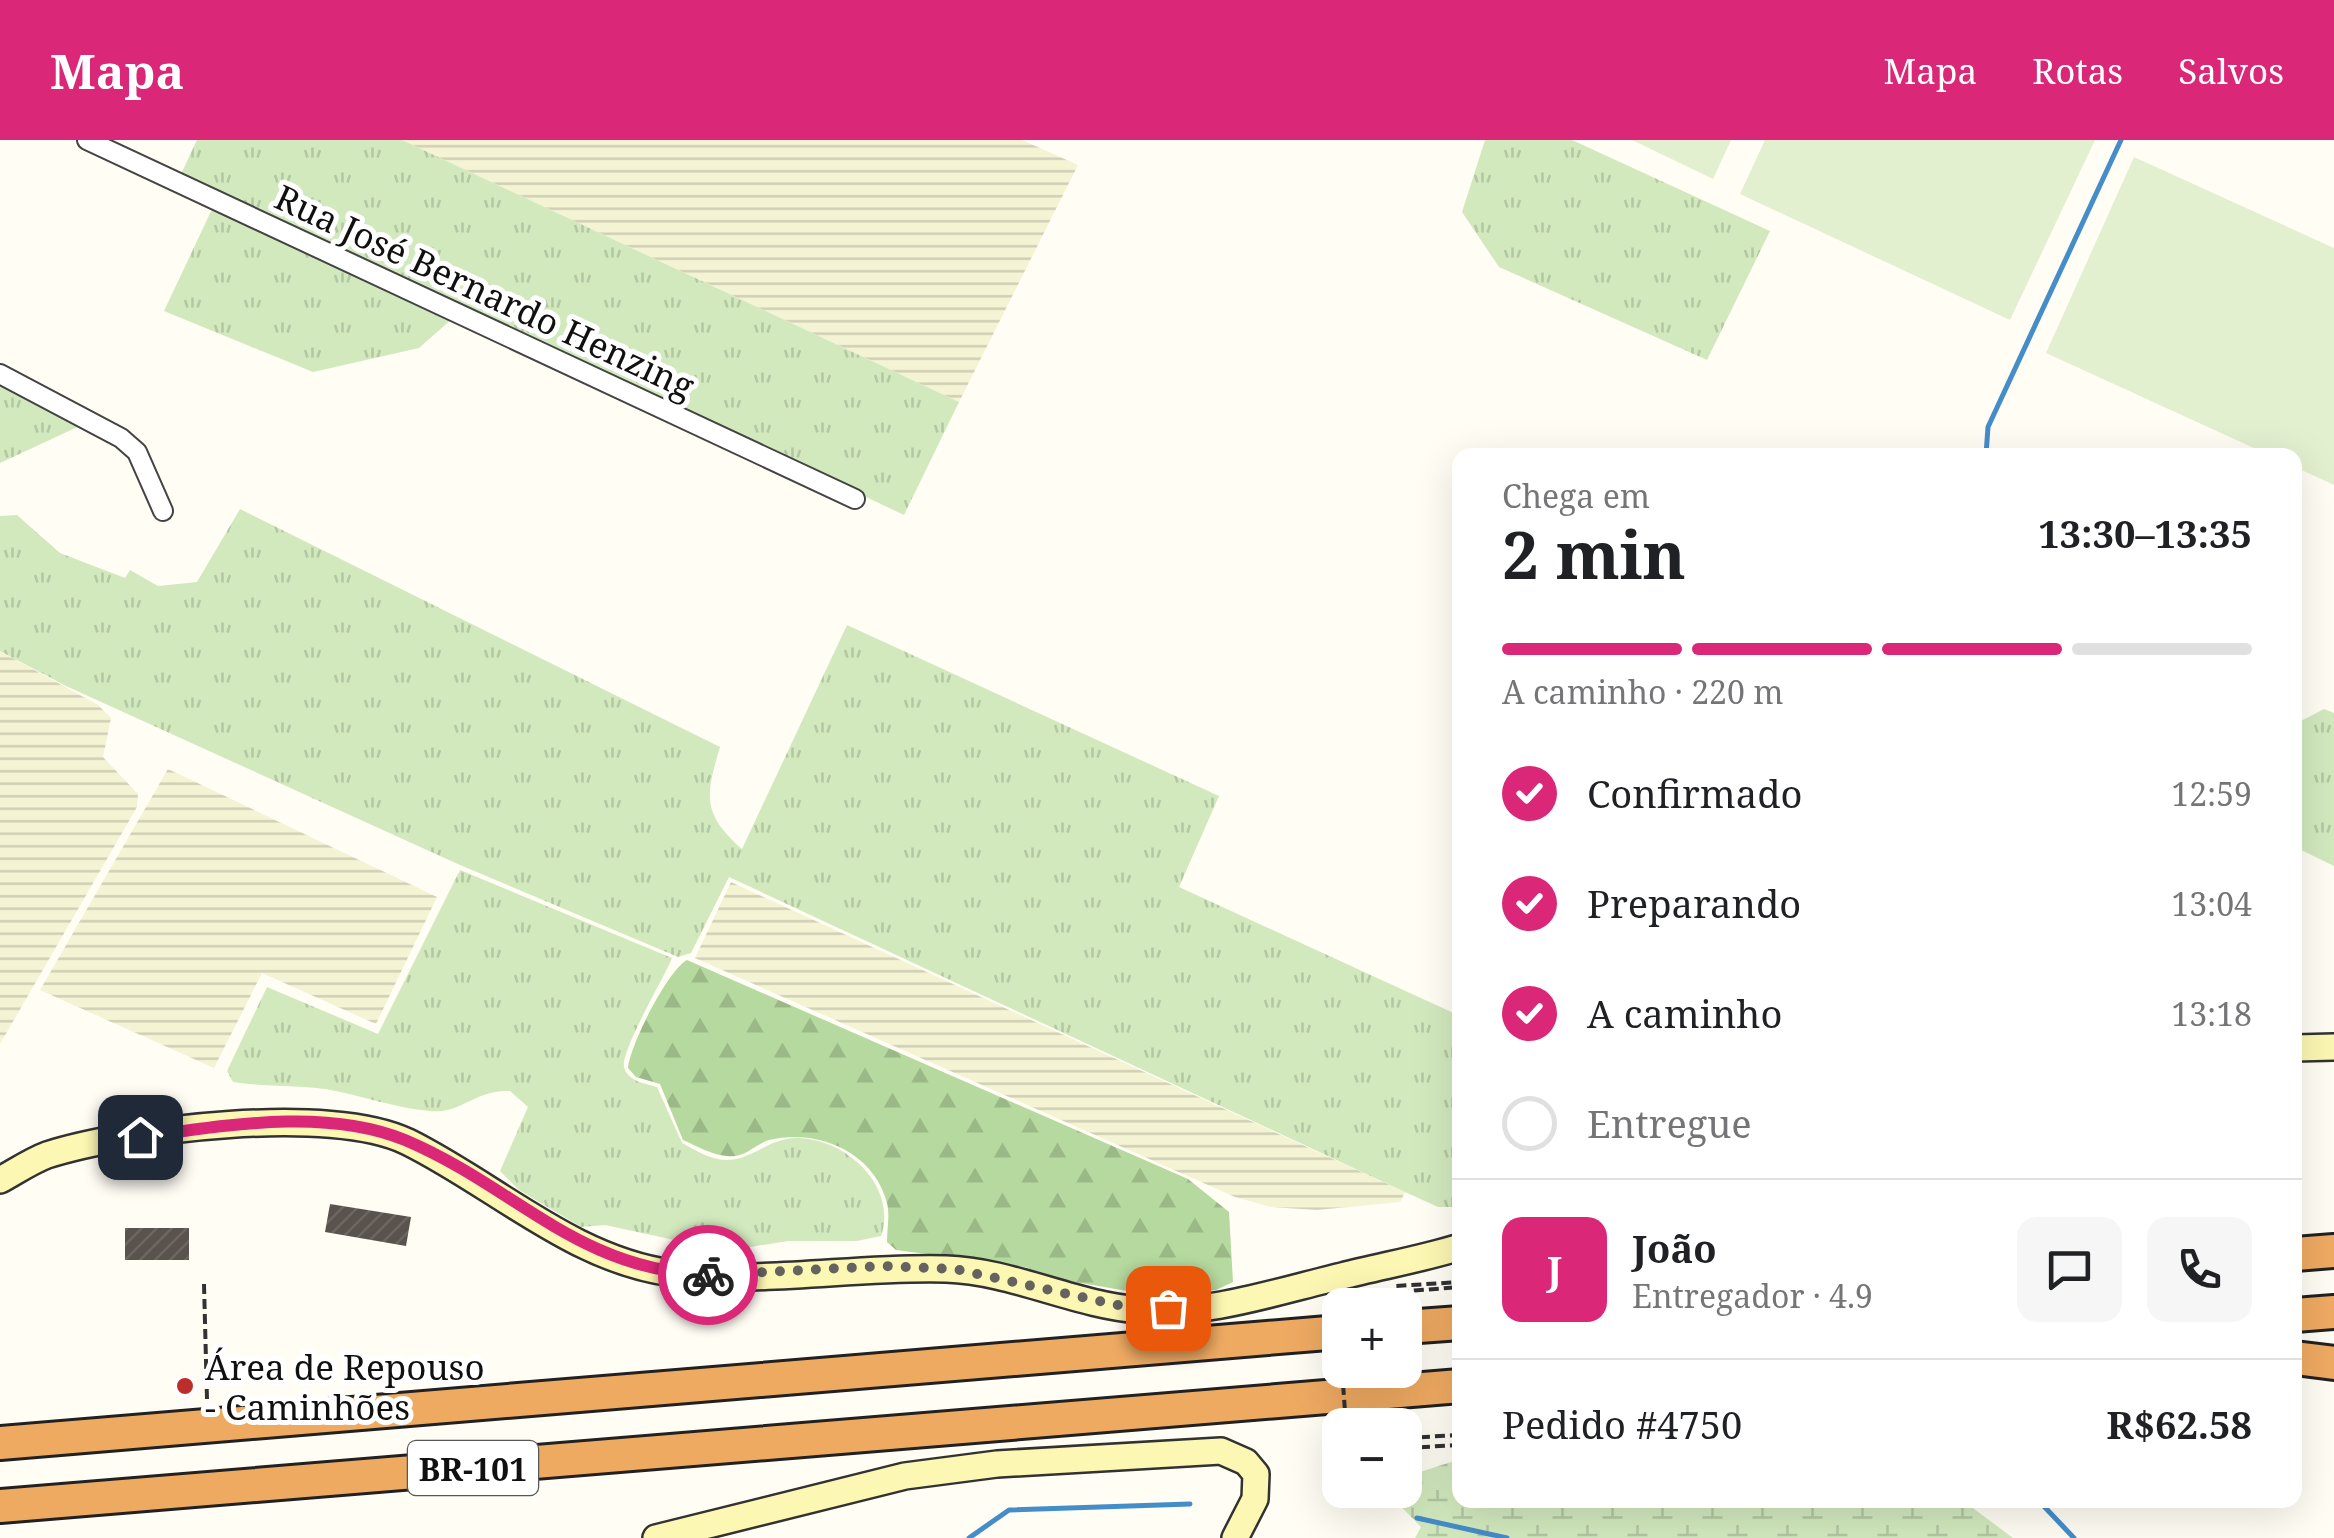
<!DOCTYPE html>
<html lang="pt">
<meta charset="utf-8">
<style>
:root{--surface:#fff;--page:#f6f6f6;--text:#202124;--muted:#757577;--line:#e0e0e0;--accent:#db2777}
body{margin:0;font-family:"Noto Serif",serif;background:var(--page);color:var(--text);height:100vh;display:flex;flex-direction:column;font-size:38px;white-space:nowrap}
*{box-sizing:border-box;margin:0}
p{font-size:32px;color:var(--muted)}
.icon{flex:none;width:55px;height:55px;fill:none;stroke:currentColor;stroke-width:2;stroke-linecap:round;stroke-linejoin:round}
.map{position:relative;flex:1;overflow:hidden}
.panel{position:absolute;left:1452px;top:308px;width:850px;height:1060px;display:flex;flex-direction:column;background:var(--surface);border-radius:20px;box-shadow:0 10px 40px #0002}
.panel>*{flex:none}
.controls{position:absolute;left:1322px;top:1148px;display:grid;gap:20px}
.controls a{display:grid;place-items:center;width:100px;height:100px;border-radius:20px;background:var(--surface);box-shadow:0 10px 40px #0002;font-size:50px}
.pin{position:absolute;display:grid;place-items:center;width:85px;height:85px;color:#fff;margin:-42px;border-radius:20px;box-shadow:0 5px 15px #0006}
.courier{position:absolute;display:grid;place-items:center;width:100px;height:100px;margin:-50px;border:8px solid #db2777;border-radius:50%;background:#fff;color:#222;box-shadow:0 2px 12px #0007}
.headline em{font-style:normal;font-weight:700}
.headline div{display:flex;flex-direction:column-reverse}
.headline{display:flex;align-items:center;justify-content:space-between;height:170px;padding:0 50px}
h1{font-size:65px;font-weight:700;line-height:75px}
.bar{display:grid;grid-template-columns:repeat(4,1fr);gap:15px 10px;align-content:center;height:120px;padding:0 50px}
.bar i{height:12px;border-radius:8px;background:var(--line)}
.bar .active{background:var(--accent)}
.bar p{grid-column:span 4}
.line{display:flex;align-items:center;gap:25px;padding:0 50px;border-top:2px solid var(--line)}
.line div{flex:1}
.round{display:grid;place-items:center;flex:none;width:105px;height:105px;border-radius:20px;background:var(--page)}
ol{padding:0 50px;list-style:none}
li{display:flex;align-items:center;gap:30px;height:110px}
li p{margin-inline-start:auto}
li .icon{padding:10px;border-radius:50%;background:var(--accent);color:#fff;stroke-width:4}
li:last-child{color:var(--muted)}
li i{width:55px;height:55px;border:5px solid var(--line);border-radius:50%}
header{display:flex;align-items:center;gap:60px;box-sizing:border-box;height:140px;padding:0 50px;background:var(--accent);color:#fff}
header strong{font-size:48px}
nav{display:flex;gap:55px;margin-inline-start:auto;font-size:35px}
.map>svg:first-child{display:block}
</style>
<header>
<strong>Mapa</strong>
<nav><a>Mapa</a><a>Rotas</a><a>Salvos</a></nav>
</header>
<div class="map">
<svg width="2334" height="1398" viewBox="0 0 2334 1398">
<defs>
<pattern id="farmland-rules" width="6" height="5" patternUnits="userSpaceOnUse" patternTransform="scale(2.5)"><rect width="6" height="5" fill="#f4f3d4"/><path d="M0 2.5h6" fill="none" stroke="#d0cfb5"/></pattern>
<pattern id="grass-tufts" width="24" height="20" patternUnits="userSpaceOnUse" patternTransform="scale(2.5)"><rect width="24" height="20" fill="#d2e9be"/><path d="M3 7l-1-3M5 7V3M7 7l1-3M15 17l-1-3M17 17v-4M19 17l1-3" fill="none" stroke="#b3c7a2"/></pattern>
<pattern id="forest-firs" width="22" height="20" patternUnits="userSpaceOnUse" patternTransform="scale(2.5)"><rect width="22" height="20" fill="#b5d99e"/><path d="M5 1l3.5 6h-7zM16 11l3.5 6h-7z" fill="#9bb987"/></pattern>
<pattern id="wetland-marsh" width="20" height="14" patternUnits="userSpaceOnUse" patternTransform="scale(2.5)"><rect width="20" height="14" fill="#d2e9be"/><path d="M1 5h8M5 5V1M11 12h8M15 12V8" fill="none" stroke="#b3c7a2"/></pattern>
<pattern id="building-hatch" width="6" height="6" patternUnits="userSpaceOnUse" patternTransform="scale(2.5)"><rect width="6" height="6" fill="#59524d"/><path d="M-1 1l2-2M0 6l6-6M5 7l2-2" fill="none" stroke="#6c6662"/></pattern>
</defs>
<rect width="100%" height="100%" fill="#fffdf4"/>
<path fill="url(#farmland-rules)" d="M402,0h620l56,25 -119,237z
M0,511l98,54 13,13 -8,39 35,37 -1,13 -137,237z
M168,629l269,128 -61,127 -114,-51 -48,95 -174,-78z
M731,742l674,310 -5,10 -83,8 -46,-3 -36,-10 -540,-239z"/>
<path fill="url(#grass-tufts)" d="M197,0h205l557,262 -55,113 -723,-341z
M1485,0h87l198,91 -63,129 -208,-93 -37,-55z
M213,67l241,110 -35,31 -106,24 -149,-61z
M0,239l84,45 -84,39z
M240,369l480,238c-14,48 -19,66 22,102l105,-224 372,171 -40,91 281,129v191h-22l-33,-15 -676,-315 -38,76 -13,4 -218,-92 -394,-179 -66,-35v-135l17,-1 43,38 65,25 5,-8 28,16 39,-4z
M2324,569l10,4v153l-39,-19v-123z
M460,730l212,88c-9,22 -51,92 -48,109 3,14 22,17 33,20l25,56c13,7 29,17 44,17 27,0 44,-23 72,-22 48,1 100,48 83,98l-24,5h-69l-63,10 -120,-26 -24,2 -62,-37 -19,-19 28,-64 -18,-16c-35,-2 -48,23 -80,20 -35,-3 -70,-16 -105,-22 -30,-4 -61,-2 -92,-7l-6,-11 40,-84 111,47z"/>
<path fill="url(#forest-firs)" d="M687,820l501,219 41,33 4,70 -17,8 -65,5 -88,-15 -38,-13 -129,-17 -9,-8c0,-13 3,-27 0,-39 -13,-52 -71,-75 -118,-63 -16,5 -23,18 -42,16 -15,-1 -30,-10 -44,-16l-23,-56 -24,-7 -8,-9c2,-23 40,-98 59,-108z"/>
<path fill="url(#wetland-marsh)" d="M1460,1319v41h502l51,38h-598l6,-11 -36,-37h20v-13z"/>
<path fill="#e3f0cf" d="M1632,0h99l-18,39z
M1765,0h330l-85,180 -270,-126z
M2134,17l200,91v237l-39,-18v-12h-26l-223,-102z"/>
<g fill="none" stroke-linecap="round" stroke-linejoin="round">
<path stroke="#448dc9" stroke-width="5" d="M1986,315l2,-28 133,-287
M2038,1360l36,38
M1417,1378l90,20
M969,1398l40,-28 181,-6"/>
</g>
<path fill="url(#building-hatch)" d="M330,1064l81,13 -5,29 -81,-14z
M125,1088h64v32h-64z"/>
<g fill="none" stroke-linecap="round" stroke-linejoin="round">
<g stroke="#434343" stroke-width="22">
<path id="street" d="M87,0l768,359
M0,234l121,64 16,14 26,59"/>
</g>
<g stroke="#323232" stroke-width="30">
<path id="secondary" d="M2295,908l39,-1
M0,1040c15,-8 31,-19 47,-25 82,-26 284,-51 361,-13 87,43 165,118 264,131 88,12 185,-7 274,-4 66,2 128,36 194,41 66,6 138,-19 202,-34 39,-10 80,-17 118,-29
M656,1398l249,-62 92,-12 224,-13 25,11 10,12 -1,25 -20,39"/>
</g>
<g stroke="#212121" stroke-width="38">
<path id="highway" d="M2295,1114l39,-3
M2295,1175l39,-3
M1405,1187l55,-4
M2295,1218l39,5
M0,1303l1340,-111
M0,1366l1460,-120"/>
</g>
<path stroke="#323232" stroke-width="4" stroke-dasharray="10 5" stroke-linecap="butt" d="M204,1144l3,115
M1369,1154l91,-7v-5l-64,4
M1405,1298l55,-3
M1405,1308l55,-3"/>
<use href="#street" stroke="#fff" stroke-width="18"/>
<use href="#secondary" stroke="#fcf7b2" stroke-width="25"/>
<use href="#highway" stroke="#efaa62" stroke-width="32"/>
<path stroke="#323232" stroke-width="4" stroke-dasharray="10 5" stroke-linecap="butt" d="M1335,1156l5,55
M1342,1230l4,55"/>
</g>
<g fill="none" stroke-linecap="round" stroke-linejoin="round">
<path stroke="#646360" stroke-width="10" stroke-dasharray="0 18" d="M708,1135l176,-9 71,3 185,41 28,-2"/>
<path stroke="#db2777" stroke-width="12" d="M140,997c83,-11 184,-30 265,3 111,47 172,130 303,135"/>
</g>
<circle fill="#bc2d2c" stroke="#fff" stroke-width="4" cx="185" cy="1246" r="10"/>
<g text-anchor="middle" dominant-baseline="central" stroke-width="10" stroke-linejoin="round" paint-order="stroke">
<rect fill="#fff" stroke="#585858" stroke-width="2.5" x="408" y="1301" width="130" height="54" rx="8"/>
<g font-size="32" font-weight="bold" fill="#101010">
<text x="473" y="1328">BR-101</text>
</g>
<g font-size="35" fill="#101010" stroke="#fff">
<text transform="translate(485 151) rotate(25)">Rua José Bernardo Henzing</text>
</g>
<g font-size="35" fill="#101010" stroke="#fff" text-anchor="start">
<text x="205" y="1226">Área de Repouso<tspan x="205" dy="40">- Caminhões</tspan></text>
</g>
</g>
</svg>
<div class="controls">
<a>+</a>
<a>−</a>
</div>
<div class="pin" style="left:1168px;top:1168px;background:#ea580c"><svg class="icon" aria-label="bag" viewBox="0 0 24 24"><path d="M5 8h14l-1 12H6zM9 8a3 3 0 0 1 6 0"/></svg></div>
<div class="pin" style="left:140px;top:997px;background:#1f2937"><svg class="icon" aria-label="home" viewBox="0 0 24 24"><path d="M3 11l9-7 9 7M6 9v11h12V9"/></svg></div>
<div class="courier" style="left:708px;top:1135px"><svg class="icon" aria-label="bike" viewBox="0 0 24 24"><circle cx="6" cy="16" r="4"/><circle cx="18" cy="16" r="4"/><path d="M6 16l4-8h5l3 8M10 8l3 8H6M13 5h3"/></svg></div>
<section class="panel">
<div class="headline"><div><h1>2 min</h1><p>Chega em</p></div><em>13:30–13:35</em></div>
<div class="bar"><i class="active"></i><i class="active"></i><i class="active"></i><i></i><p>A caminho · 220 m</p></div>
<ol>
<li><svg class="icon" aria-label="check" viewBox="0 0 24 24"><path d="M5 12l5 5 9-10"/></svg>Confirmado<p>12:59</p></li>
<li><svg class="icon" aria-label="check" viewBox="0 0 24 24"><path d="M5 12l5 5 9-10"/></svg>Preparando<p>13:04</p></li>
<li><svg class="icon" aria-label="check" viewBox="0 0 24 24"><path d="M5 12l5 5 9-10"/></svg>A caminho<p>13:18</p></li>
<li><i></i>Entregue</li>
</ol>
<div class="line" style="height:180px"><b class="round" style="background:var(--accent);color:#fff">J</b><div><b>João</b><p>Entregador · 4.9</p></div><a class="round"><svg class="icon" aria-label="chat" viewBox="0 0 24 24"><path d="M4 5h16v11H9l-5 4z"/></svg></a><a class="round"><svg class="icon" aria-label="phone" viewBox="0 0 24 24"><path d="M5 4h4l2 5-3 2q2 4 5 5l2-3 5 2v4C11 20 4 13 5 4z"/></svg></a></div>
<div class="line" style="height:130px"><div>Pedido #4750</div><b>R$62.58</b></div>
</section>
</div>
